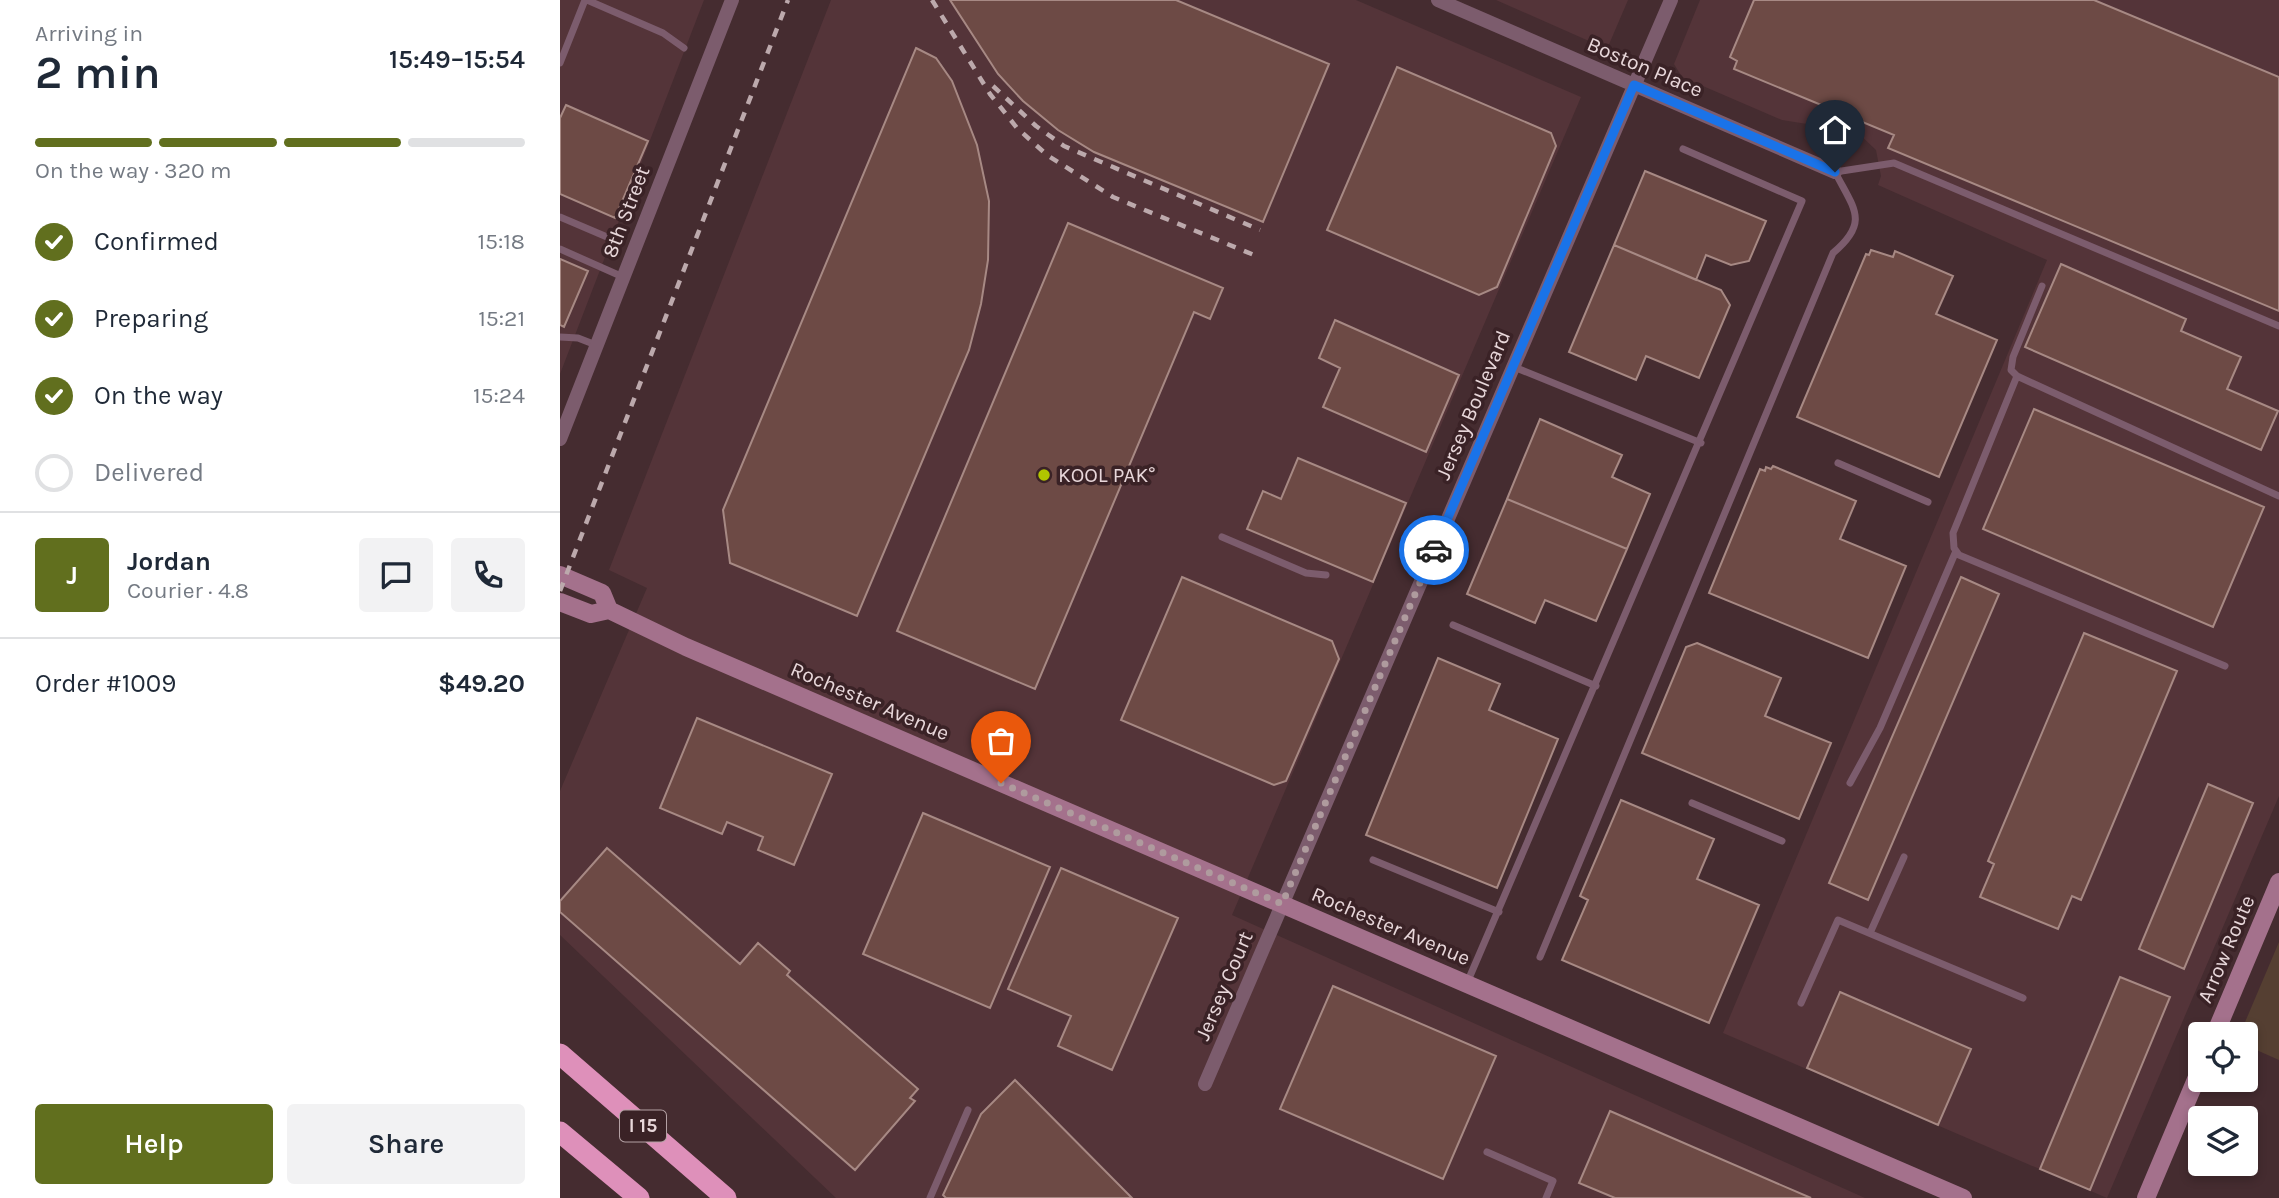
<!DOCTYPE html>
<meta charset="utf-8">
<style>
:root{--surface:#fff;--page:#f2f2f3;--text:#1f2937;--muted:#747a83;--line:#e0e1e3;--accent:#616f1e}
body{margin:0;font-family:Karla,sans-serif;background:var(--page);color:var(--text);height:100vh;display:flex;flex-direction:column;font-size:26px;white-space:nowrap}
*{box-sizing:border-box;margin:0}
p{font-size:23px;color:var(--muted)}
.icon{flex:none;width:38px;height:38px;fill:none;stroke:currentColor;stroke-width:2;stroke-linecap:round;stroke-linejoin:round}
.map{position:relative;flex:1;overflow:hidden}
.side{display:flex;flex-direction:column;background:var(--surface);width:560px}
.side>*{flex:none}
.fabs{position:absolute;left:1628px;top:1022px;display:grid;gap:14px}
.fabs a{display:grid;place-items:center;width:70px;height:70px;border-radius:7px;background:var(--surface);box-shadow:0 4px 10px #0003;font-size:35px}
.pin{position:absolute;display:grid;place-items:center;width:60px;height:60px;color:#fff;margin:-72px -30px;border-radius:50% 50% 50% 0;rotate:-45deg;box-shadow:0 0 7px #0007}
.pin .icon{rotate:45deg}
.courier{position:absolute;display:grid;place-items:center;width:70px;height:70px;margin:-35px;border:5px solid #1a73e8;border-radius:50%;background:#fff;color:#222;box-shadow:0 2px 9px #0007}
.headline em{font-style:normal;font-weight:600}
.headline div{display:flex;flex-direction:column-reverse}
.headline{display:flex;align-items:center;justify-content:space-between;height:119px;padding:0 35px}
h1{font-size:46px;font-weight:600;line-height:52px}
.bar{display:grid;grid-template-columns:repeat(4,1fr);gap:10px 7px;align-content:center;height:84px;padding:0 35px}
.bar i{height:9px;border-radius:5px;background:var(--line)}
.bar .on{background:var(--accent)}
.bar p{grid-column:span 4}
.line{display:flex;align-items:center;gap:18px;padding:0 35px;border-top:2px solid var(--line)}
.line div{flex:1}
.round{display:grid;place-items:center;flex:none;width:74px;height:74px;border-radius:7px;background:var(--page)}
ol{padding:0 35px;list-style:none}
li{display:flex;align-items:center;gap:21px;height:77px}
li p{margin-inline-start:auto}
li .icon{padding:7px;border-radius:50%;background:var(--accent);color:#fff;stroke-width:4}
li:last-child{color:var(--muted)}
li i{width:38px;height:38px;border:4px solid var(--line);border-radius:50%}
.cta{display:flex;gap:14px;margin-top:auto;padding:14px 35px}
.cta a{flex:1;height:80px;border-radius:7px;background:var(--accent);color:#fff;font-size:28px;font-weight:600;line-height:80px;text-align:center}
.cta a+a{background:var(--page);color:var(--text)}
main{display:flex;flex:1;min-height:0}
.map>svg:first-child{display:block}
</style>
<main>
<section class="side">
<div class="headline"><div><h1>2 min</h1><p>Arriving in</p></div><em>15:49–15:54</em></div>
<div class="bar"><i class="on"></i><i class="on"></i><i class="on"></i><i></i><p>On the way · 320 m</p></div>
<ol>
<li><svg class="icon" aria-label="check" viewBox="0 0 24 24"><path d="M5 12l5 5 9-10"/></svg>Confirmed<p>15:18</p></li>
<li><svg class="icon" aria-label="check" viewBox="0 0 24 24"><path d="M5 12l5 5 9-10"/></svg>Preparing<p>15:21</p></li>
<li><svg class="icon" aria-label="check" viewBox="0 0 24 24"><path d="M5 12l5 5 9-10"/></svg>On the way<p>15:24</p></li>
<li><i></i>Delivered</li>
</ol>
<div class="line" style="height:126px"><b class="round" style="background:var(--accent);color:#fff">J</b><div><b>Jordan</b><p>Courier · 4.8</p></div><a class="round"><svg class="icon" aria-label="chat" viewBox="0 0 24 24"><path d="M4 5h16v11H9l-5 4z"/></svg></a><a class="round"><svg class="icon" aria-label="phone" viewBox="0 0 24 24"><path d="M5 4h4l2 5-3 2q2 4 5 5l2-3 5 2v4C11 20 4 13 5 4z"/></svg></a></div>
<div class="line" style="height:91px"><div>Order #1009</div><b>$49.20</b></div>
<div class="cta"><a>Help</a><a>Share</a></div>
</section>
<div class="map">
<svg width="1719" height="1198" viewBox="0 0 1719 1198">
<rect width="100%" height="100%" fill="#452c30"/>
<path fill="#543439" d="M0,0h144l-144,374z
M271,0h525l225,97 -349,818 633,283h-1029l-276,-263v-144l87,-203 -38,-18z
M936,0h132l-21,49z
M1140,0h579v796l-172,402 -384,-165 324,-773 -169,-75 3,-9 -5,-26 -19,-18 -75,-12 -100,-43 -8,-13z"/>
<path fill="#553f32" d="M1719,942v118l-34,-15v-11h-5z"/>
<path fill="#6d4a45" stroke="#a78984" stroke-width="2" d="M390,0h226l153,64 -66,158 -169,-70 -36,-22 -35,-29 -25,-27z
M1194,0h340l185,77v234l-391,-163 6,-13 -160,-66 3,-8 -7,-4z
M356,48l20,10 16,23 25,64 12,56 -1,59 -7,44 -12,46 -112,266 -127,-53 -7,-53z
M837,67l154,66 5,13 -59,141 -18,8 -152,-65z
M6,105l82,36 -33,77 -55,-24v-76z
M1085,171l121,50 -17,40 -18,4 -25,-10 -10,25 -82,-35z
M508,223l155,65 -13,31 -16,-7 -159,377 -138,-58z
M1054,245l107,45 9,15 -31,73 -53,-22 -10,24 -67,-28z
M1311,250l22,7 2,-6 58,25 -17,38 61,26 -58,137 -142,-60 69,-163 3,1z
M0,259l28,12 -24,56 -4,-2z
M1501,264l125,55 -5,12 60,26 -14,32 51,22 -17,39 -236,-103z
M775,320l124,55 -33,77 -103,-45 17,-39 -21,-10z
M1474,409l230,98 -51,120 -230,-98z
M980,419l82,36 -10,22 38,17 -23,55 -120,-50z
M738,458l108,45 -33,79 -126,-53 16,-38 18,8z
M1213,466l83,35 -16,38 66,27 -38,92 -159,-65 51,-124 5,2 1,-4 5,2z
M947,499l120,50 -31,72 -51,-21 -10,23 -68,-29z
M622,577l150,64 7,18 -53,122 -12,4 -153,-65z
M1401,577l38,17 -131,306 -39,-17z
M1524,633l93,38 -96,229 -9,-4 -14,33 -78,-32 14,-33 -6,-3z
M1137,643l84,35 -16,38 66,27 -32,76 -157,-66 44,-106z
M878,658l62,26 -11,26 69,29 -61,149 -131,-53z
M137,718l135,56 -38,91 -36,-15 5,-13 -36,-15 -5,12 -62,-26z
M1648,784l45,19 -69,166 -45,-20z
M1061,800l93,39 -17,40 62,26 -50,118 -147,-63 26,-60 -8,-4z
M363,813l127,54 -60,141 -127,-54z
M47,848l133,116 18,-21 32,28 -3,4 131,114 -8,9 5,3 -60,69 -295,-258v-11z
M501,868l117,50 -66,152 -54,-24 13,-30 -63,-27z
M1560,977l50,20 -80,193 -50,-21z
M773,986l163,70 -53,123 -163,-70z
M1280,992l131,57 -33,76 -131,-57z
M455,1080l117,118h-186l-3,-3 38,-81z
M1050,1111l201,87h-196l-36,-15z"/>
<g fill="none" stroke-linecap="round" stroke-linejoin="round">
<path stroke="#7c5c6d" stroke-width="7" d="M27,0l76,33 21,15
M0,63l25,-63
M0,217l47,20
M0,249l63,28
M1482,286l-29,71 -2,13 6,6 262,120
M0,337l18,1 18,7
M954,367l187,76
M1457,376l-64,157 1,15 5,7 266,111
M1278,463l90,39
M662,537l84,36 20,2
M893,625l143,61
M1290,783l30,-55 76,-177
M1132,803l90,38
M813,860l126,52
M1310,933l34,-76
M980,957l293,-704c37,-31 21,-44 2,-81l59,-9 385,163
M907,983l335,-782 -119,-52
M1241,1003l37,-83 185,78
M927,1152l66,29 -7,17
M370,1198l38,-88"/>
<path stroke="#7c5c6d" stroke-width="14" d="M878,0l397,172
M0,439l172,-439
M645,1084l466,-1084"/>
<path stroke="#a4718c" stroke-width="18" d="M0,575l42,18 7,17
M0,602l31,12 18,-4 77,37 1277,551
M1655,1034l64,-152
M1586,1198l54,-128"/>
<path stroke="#de90ba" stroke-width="21" d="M0,1054l166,144
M0,1132l79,66"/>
<path stroke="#bca9ac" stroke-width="4.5" stroke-dasharray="9 9" stroke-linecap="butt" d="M372,0l58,94 27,34 30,27 66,42 146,60
M433,86l43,40 28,20 196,84
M0,591l228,-591"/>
</g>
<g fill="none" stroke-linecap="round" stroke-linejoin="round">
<path stroke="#af9b9e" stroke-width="7" stroke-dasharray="0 12.6" d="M441,783l281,121 152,-354"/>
<path stroke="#1a73e8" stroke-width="9" d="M874,550l200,-465 201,87"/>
</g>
<circle fill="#b1c500" stroke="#3a2226" stroke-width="2.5" cx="484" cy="475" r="7"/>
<g text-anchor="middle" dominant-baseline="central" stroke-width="7" stroke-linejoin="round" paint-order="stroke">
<rect fill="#3a2226" stroke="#b4a1a4" stroke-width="2" x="60" y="1110.5" width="46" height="31" rx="5"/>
<g font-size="19" font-weight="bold" fill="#e8d7da">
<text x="83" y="1126">I 15</text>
</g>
<g font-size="21" fill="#e8d7da" stroke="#3a2226">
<text transform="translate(1085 67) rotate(23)">Boston Place</text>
<text transform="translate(66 212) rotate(-69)">8th Street</text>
<text transform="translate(913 405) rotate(-67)">Jersey Boulevard</text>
<text transform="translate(310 701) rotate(23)">Rochester Avenue</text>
<text transform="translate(831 926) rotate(23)">Rochester Avenue</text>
<text transform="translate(1666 949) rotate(-67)">Arrow Route</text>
<text transform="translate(664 986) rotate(-67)">Jersey Court</text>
</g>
<g font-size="21" fill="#e8d7da" stroke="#3a2226" text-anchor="start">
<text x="498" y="475">KOOL PAK°</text>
</g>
</g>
</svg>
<div class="fabs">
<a><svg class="icon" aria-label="locate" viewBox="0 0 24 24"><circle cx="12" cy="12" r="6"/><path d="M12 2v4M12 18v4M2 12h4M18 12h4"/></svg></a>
<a><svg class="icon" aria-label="layers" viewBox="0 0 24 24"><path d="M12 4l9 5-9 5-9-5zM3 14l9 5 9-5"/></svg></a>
</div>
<div class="pin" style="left:441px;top:783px;background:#ea580c"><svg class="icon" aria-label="bag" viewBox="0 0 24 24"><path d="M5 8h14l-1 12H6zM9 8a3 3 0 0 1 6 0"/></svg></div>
<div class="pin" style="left:1275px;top:172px;background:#1f2937"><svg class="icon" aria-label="home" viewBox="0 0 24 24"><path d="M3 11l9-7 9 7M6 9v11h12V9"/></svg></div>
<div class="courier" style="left:874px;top:550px"><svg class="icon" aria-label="car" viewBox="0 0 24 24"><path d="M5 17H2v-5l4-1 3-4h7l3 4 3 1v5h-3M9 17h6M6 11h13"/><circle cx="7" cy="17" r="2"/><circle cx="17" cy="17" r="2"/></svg></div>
</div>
</main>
